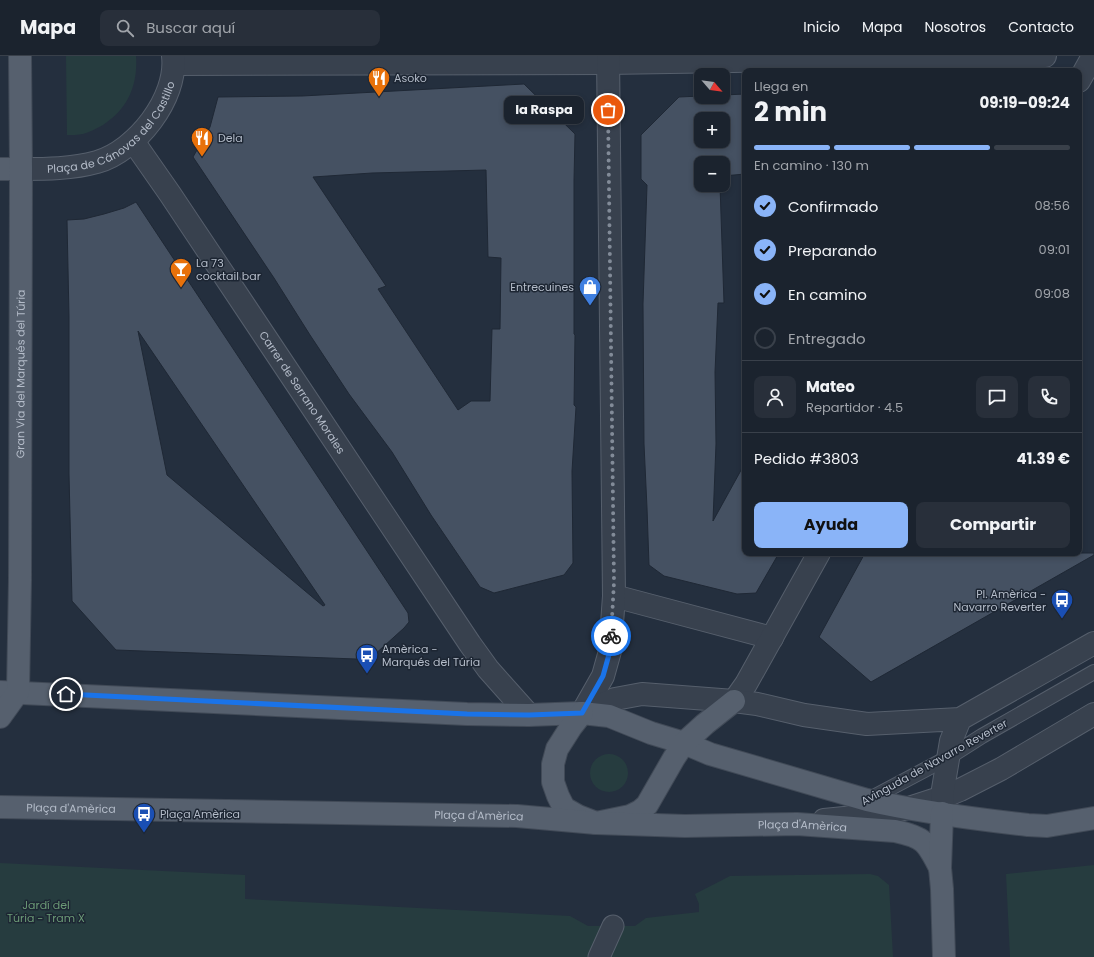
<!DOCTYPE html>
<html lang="es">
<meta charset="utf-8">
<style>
:root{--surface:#1b232e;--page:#282f3a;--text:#f1f3f6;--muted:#a0a4aa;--line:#39404a;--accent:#8ab4f8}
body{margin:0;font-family:Poppins,sans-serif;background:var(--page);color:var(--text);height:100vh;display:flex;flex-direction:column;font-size:15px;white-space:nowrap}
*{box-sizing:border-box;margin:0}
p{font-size:13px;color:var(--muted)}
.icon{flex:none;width:22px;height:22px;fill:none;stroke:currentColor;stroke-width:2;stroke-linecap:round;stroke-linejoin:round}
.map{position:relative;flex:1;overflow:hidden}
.sheet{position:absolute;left:742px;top:12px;width:340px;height:488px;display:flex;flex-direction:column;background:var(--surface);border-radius:8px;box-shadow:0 2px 6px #0003,0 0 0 1px var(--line)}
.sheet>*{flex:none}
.needle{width:26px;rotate:118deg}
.fabs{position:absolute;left:694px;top:12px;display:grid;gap:8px}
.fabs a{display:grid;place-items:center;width:36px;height:36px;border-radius:8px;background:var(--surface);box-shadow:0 2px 6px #0003,0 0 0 1px var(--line);font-size:20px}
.pin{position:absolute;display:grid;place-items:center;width:34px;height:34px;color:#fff;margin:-17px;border:2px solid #fff;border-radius:50%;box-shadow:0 1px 4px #0007}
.courier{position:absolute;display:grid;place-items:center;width:40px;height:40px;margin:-20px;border:3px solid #1a73e8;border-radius:50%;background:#fff;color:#222;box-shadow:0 1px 5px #0007}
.bubble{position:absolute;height:28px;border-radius:8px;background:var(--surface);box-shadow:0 2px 6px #0003,0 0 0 1px var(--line);font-size:13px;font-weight:700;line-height:28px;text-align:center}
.headline em{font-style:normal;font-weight:700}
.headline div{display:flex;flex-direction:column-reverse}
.headline{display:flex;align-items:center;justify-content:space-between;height:68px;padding:0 12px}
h1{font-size:26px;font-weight:700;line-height:30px}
.bar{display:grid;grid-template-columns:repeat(4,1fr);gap:6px 4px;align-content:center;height:48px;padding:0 12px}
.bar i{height:5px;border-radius:3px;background:var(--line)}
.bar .on{background:var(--accent)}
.bar p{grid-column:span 4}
.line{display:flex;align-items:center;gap:10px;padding:0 12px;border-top:1px solid var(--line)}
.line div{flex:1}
.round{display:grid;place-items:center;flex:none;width:42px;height:42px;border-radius:8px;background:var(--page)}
ol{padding:0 12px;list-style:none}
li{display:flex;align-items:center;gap:12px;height:44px}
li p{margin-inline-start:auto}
li .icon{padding:4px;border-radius:50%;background:var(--accent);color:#111;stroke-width:4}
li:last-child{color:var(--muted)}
li i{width:22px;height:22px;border:2px solid var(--line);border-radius:50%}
.button{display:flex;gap:8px;margin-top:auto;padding:8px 12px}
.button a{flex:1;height:46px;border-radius:8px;background:var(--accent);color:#111;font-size:16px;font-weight:700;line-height:46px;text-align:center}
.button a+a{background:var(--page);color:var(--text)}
header{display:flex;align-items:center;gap:24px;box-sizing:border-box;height:56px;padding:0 20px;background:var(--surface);border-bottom:1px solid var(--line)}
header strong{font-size:19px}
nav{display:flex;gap:22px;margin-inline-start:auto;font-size:14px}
.search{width:280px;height:36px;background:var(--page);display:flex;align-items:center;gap:10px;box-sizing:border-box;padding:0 14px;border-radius:8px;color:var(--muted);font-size:15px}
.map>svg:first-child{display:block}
</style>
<header>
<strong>Mapa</strong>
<div class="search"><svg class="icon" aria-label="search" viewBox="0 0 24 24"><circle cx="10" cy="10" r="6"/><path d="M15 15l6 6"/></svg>Buscar aquí</div>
<nav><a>Inicio</a><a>Mapa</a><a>Nosotros</a><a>Contacto</a></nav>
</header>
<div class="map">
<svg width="1094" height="901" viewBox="0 0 1094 901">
<rect width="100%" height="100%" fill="#242f3e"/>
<path fill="#263c3f" d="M66,0h70c2,29 -8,53 -33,69 -6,3 -13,7 -20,9 -5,1 -11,1 -16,1z
M590 717a19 19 0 1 1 38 0a19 19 0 1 1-38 0Z
M0,807l245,12v24l325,17 18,10h47l11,-8 53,-6v-8l-4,-10 35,-18 140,-2 8,2 11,9 4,72h-893z
M1094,809v92h-84l-4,-83z"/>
<path fill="#455162" stroke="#1f2835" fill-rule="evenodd" d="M524,28l51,50 -1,46v154l1,1 -1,70 2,2 -4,64 1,92 -9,12 -70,18 -14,-6 -49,-72 -39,-63 -43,-58 -39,-59 -36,-57 -81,-121 17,-30 8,-30 84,-1zM486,114l2,87 13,1 -1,71h-8l-2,72h-19l-13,9 -80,-121 8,-3 -73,-109 59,-4z
M745,38v80l-22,2v-13h-22v22h19l4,118h-6l-3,69 1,72 -3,77 32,-58v90h34l-23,40 -19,1 -73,-18 -15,-11 -2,-57 -3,-64 -1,-140 4,-119 -6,-6v-44l38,-38 22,-1v1h22v-2zM701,63h22v22h-22z
M136,146l272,411 1,9 -5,6 -31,28 -8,3h-9l-240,-9 -44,-49 -3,-127v-157l-2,-97 17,-1 20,-5 20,-6zM138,275l187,274 -2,1 -156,-131z
M865,497h229v2l-223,127 -52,-45z"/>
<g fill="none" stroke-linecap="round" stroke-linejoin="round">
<g stroke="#565f6c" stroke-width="16">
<path id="service" d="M866,745l83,-44 33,-21 112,-64"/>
</g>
<g stroke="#565f6c" stroke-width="23">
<path id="pedestrian" d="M599,901l14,-31"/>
</g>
<g stroke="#565f6c" stroke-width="24">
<g id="minor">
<path d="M174,8l434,-1 437,-7"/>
<path d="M1079,25l14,-25"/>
<path id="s1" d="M133,85l37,53 300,450 18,25 41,46"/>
<path id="s2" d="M21,113c25,0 51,0 76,-7 39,-11 81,-64 76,-106"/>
<path d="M614,540l158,42"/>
<path d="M734,645l12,-17 73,-131"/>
<path d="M582,657l21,-37 7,-25 4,-55 -6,-540"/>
<path d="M824,764l41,-4 44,-8 34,-11 17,-7 41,-21 93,-55"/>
</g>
</g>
<g stroke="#565f6c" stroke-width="24">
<path id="tertiary" d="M582,657l33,-14 27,-5 92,7 23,3 47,11 63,9 93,-5 134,-76
M942,757l1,-24 8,-48 9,-22"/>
</g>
<g stroke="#414a57" stroke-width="24">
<g id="primary">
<path d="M0,113h21"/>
<path d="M0,636l467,22 62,1 53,-2 27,3 42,17 33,10 26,11 157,46c53,12 107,19 161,25l19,1 47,-8"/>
<path d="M582,657l-11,14 -14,22 -4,15v18l5,14 6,12 14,8 18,7 34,-7 10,-5 7,-6 27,-47 10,-15 21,-19 29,-23"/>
<path id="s3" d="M0,661l18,-25 2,-112 1,-411 -1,-113"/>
<path id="s4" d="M0,751l517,9 79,7 89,3 112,-2 98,7c29,6 32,11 45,37"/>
<path d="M942,757l-2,55 2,21 2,68"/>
</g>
</g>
<use href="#service" stroke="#38414e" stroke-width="14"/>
<use href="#pedestrian" stroke="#38414e" stroke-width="21"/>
<use href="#minor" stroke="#38414e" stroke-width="22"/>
<use href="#tertiary" stroke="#38414e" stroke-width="22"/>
<use href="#primary" stroke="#56606e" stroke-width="22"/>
</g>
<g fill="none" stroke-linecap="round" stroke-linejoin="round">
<path stroke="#828b98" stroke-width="4" stroke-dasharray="0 7.2" d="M608,54l6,472 -3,54"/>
<path stroke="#1a73e8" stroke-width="5" d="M66,638l401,20 62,1 53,-2 21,-37 7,-25 1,-15"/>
</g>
<defs>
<g id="restaurant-pin" transform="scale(1.15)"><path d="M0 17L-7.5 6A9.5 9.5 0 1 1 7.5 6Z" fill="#e8710a" stroke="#1d2633"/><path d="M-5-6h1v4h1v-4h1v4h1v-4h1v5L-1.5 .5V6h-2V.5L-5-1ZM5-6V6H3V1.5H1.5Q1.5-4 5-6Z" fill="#fff"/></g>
<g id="bar-pin" transform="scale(1.15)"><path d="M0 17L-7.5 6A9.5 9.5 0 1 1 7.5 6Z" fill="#e8710a" stroke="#1d2633"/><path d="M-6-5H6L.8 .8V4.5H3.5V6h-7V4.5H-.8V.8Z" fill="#fff"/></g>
<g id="shop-pin" transform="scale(1.15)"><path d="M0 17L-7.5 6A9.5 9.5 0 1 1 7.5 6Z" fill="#3f7fe0" stroke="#1d2633"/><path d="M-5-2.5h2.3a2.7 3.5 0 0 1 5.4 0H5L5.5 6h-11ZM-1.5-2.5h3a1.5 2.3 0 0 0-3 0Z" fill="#fff"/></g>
<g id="bus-pin" transform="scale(1.15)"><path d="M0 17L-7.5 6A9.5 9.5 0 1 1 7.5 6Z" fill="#1a4fb4" stroke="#1d2633"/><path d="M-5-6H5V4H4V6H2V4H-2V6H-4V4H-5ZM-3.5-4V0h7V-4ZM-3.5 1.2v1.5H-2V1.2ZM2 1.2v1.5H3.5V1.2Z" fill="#fff"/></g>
</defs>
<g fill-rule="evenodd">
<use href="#restaurant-pin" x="379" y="22"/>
<use href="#restaurant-pin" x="202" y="82"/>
<use href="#bar-pin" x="181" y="213"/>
<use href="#shop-pin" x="590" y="231"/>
<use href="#bus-pin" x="1062" y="544"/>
<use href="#bus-pin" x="367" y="599"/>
<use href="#bus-pin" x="144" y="758"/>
</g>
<g text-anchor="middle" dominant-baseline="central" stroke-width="3" stroke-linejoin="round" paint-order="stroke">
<g font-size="11" fill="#b4bcc9" stroke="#1d2633" text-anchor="start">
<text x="394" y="22">Asoko</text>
<text x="218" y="82">Dela</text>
<text x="196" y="207">La 73<tspan x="196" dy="13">cocktail bar</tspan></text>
<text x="574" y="231" text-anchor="end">Entrecuines</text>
<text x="1046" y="538" text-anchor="end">Pl. Amèrica -<tspan x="1046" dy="13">Navarro Reverter</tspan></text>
<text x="382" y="593">Amèrica -<tspan x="382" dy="13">Marqués del Túria</tspan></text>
<text x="160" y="758">Plaça Amèrica</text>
</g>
<g font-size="11" fill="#b4bcc9" stroke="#1d2633">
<text stroke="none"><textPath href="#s2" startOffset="108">Plaça de Cánovas del Castillo</textPath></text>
<text stroke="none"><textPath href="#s3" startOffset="349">Gran Via del Marqués del Túria</textPath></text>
<text stroke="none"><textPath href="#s1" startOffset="303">Carrer de Serrano Morales</textPath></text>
<text transform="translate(934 706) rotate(-29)">Avinguda de Navarro Reverter</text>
<text stroke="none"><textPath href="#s4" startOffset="71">Plaça d'Amèrica</textPath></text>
<text stroke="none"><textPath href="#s4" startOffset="479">Plaça d'Amèrica</textPath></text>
<text stroke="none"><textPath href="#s4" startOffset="803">Plaça d'Amèrica</textPath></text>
</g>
<g font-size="11" fill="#6b9a76" stroke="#1d2633">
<text x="46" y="849">Jardí del<tspan x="46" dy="13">Túria - Tram X</tspan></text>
</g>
</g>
</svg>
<div class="fabs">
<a><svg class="needle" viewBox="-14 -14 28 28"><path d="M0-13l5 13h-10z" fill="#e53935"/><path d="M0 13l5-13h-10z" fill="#a0a4aa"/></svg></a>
<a>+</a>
<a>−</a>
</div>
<div class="pin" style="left:608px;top:54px;background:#ea580c"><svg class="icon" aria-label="bag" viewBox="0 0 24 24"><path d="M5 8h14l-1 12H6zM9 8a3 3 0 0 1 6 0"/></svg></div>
<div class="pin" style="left:66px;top:638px;background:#1f2937"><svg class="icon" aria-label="home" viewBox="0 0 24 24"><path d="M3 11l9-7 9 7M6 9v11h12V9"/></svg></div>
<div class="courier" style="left:611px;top:580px"><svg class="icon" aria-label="bike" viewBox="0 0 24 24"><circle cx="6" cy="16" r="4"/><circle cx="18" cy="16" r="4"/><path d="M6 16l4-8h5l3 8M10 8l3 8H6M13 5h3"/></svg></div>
<div class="bubble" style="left:504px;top:40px;width:80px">la Raspa</div>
<section class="sheet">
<div class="headline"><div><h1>2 min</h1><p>Llega en</p></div><em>09:19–09:24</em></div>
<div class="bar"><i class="on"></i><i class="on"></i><i class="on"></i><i></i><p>En camino · 130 m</p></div>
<ol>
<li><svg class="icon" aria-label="check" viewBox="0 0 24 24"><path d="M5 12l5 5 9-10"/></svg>Confirmado<p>08:56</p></li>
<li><svg class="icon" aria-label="check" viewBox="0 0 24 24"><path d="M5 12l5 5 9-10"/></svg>Preparando<p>09:01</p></li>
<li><svg class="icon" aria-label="check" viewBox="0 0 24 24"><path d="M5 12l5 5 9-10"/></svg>En camino<p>09:08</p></li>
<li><i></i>Entregado</li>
</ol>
<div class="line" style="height:72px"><a class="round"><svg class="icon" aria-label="person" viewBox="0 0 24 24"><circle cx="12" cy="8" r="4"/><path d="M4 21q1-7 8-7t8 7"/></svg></a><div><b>Mateo</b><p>Repartidor · 4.5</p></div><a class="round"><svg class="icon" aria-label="chat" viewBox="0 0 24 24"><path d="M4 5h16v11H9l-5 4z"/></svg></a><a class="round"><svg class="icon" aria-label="phone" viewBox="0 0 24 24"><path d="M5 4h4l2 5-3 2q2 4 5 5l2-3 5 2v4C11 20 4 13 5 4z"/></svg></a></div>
<div class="line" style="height:52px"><div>Pedido #3803</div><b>41.39 €</b></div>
<div class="button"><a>Ayuda</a><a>Compartir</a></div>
</section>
</div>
